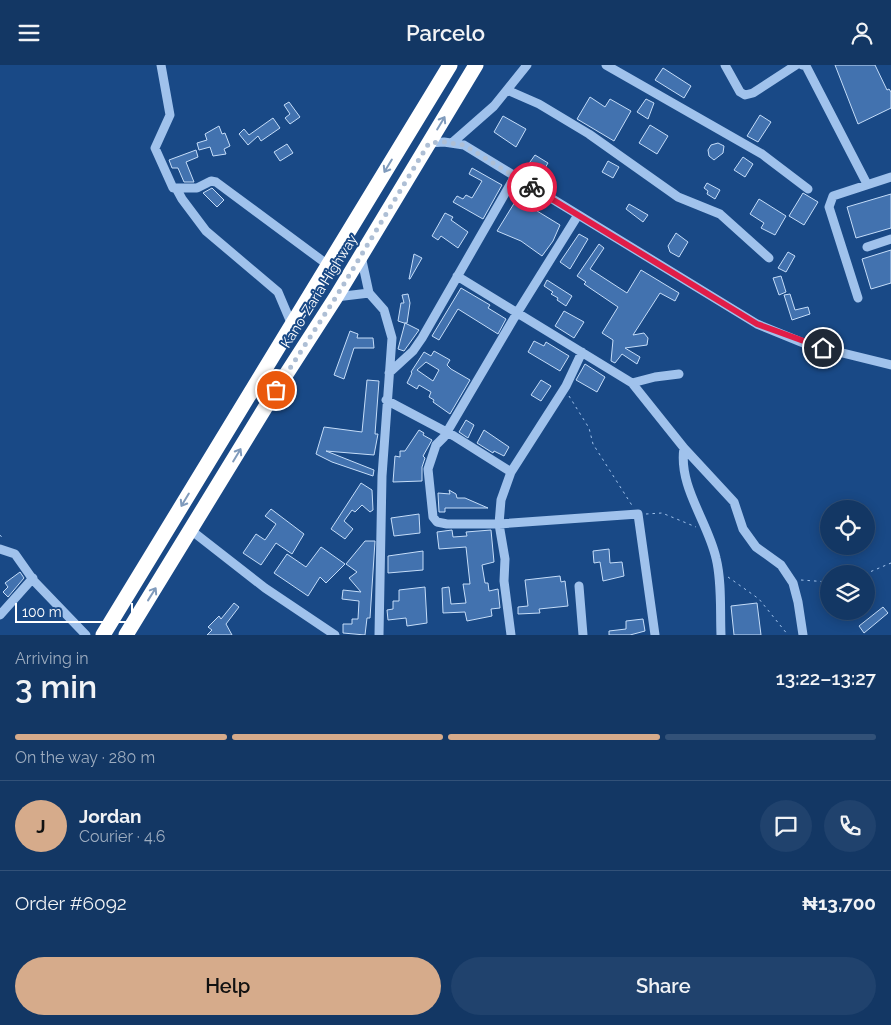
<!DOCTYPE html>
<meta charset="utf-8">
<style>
:root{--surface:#133764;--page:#20426d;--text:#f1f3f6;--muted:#9dacbf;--line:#325178;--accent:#d6ab8b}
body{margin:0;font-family:Raleway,sans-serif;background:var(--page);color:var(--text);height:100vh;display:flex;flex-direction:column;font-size:19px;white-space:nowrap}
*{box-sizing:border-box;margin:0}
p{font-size:16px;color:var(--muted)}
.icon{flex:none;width:28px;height:28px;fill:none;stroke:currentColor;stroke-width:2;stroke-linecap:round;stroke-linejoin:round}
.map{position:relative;height:570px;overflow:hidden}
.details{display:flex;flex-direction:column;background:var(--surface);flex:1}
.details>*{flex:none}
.buttons{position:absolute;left:820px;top:435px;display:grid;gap:10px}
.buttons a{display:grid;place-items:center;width:55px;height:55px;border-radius:50%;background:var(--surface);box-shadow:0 2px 12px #0003,0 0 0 1px var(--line);font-size:25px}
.scale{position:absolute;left:15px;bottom:12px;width:118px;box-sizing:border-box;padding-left:5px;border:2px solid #fff;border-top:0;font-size:14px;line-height:18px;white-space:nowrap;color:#fff;-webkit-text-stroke:4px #194986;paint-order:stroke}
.pin{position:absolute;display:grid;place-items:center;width:42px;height:42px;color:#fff;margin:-21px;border:2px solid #fff;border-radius:50%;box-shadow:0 1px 5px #0007}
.courier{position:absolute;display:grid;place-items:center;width:50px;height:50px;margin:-25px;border:4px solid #e11d48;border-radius:50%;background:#fff;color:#222;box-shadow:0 1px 6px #0007}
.summary em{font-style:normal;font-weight:600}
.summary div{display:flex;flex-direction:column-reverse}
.summary{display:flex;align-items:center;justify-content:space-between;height:85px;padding:0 15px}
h1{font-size:32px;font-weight:600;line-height:38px}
.bar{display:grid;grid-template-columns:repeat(4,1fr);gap:8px 5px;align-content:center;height:60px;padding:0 15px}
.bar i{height:6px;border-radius:4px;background:var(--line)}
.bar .current{background:var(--accent)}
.bar p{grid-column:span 4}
.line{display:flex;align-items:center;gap:12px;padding:0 15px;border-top:1px solid var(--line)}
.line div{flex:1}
.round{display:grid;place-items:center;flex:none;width:52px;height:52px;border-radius:26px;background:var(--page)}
.button{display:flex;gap:10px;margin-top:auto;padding:10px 15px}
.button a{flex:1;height:58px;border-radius:30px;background:var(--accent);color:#111;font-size:20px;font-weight:600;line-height:58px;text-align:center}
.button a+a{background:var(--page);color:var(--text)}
header{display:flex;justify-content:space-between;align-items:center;height:65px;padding:0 15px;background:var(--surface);font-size:22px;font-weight:600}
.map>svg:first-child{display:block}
</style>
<header><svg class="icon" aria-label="menu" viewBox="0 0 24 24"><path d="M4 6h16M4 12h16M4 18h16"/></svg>Parcelo<svg class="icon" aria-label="person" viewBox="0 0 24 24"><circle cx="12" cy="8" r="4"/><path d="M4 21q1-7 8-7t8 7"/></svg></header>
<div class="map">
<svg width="891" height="570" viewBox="0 0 891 570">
<rect width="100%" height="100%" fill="#194986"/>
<path fill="#4272af" stroke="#c5ddf9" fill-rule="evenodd" d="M835,0h40l12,25 2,-1 2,3v16l-33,16z
M663,3l28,18 -7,12 -29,-18z
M590,32l15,10 5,-8 21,12 -17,30 -37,-22z
M646,34l8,4 -6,16 -11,-7z
M289,37l11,15 -10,7 -5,-6 5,-4 -6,-9z
M760,50l11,7 -13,20 -11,-6z
M503,51l23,13 -10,18 -22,-15z
M273,53l7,10 -19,13 -3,-5 -10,9 -9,-11 5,-5 5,6z
M650,60l18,11 -11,18 -18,-11z
M219,61l3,8 3,-1 5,13 -6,3 2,5 -13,2 -3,-9 -11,3 -2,-7 10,-3 -2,-6z
M718,78l6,3 -1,7 -9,7 -5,-4 -1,-6 3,-5z
M287,79l6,9 -13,8 -6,-9z
M196,85l2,7 -12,5 8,20h-10l-6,-14h-6l-3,-8z
M535,90l13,8 -9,15 -14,-9z
M743,92l10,7 -8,13 -11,-7z
M608,96l11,6 -6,11 -11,-6z
M472,103l30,17 -19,34 -30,-17 4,-6 6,3 3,-4 6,3 10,-17 -13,-7z
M707,118l13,7 -5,9 -8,-5 1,-3 -4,-3z
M212,123l12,12 -7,7 -14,-14z
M803,128l15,9 -14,23 -15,-9z
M891,129v34l-35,10 -9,-31z
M518,132l21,11 -2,3 23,14 -7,16 -11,15 -21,-15 -24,-10z
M759,134l27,17 -11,19 -14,-7 3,-5 -14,-9z
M629,139l19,11 -5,7 -17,-13z
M445,148l8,4 -2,3 17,12 -10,16 -17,-12 -3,4 -6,-4z
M676,168l12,9 -9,15 -9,-5 -2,-6z
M579,169l9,5 -18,30 -10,-7z
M599,179l5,4 -14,21 37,24 14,-23 38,23 -4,8 -15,-8 -27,42 11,-2 4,5 -1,7 -22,3 15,9 -3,7 -15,-10 -7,9 -4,-2 2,-21 -11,-7 16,-26 -34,-23 2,-2 -9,-6z
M891,185v33l-20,6 -9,-30z
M788,187l7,4 -9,16 -8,-4z
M414,189l8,4 -12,21h-1z
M781,211l5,16 -7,3 -6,-17z
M547,215l25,16 -6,10 -9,-6 1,-2 -7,-4 2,-2 -9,-6z
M461,223l29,17 -2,3 18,11 -8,15 -40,-25 -19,31 -7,-4z
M408,229l2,9 -3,20h-3l-6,-2 3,-18h3l-2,-8z
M790,229l5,16 13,-3 2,7 -18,6 -8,-25z
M564,246l20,11 -10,16 -19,-12z
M405,258l14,7 -15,21 -6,-2z
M350,266l8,3 -1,4h16l1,10h-20l-10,31 -10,-4z
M534,276l10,5 2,-4 23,14 -9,15 -32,-19z
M434,286l16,9 -3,5 4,4 19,11 -20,34 -17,-12 1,-2 -5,-3 2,-5 -12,-7 -2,4 -10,-6 5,-10 -1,-1 13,-20 7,4zM426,297l13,8 -6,11 -16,-11z
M585,299l20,13 -8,15 -21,-12z
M367,315l12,1 -4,53h3l-4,21 -48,-4 48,19 -1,6 -41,-14 -16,-8 8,-27 38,5z
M541,315l10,6 -10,15 -10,-6z
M466,355l8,5 -6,13 -9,-6z
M419,365l5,3 -1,2 9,5 -9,16 2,2 -3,9v14l-29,1 2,-26 5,1v-6h5z
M484,365l25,17 -5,9 -10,-5 -1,2 -16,-10z
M361,418l11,7 1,20 -3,2 -8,-7 -7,7 -3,-2 -8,11 9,8 -8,10 -14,-10z
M449,425l7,4 1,4h8l23,10h-43v4h-6l-1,-19 12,1z
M271,444l33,25 -12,20 -16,-11 -15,22 -18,-12 13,-19 9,6 11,-16 -11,-8z
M419,449l1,19 -26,3 -3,-18z
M452,465l1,7 14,-1 -1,-4 25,-2 3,32 -12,3 3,18h3l1,8 9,-2 2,19 -9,1 1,7 -25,5 -2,-9 -22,1 -1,-25 7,-1 2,17 15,-1 -3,-19h7l-4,-37 -27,2 -2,-17z
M365,476h10l-5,77h-3l-2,17 -22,-2v-9h9v-5h6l1,-18 -17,-2 1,-9 18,2 -12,-14 8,-6 -11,-8z
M321,482l24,17 -19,19 -6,-6 -12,19 -34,-23 13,-19 19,13z
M609,484l1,14 12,-1 2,14 -21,5 -3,-19 -6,1 -1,-12z
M423,486v19l-35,3v-17z
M20,507l4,6 -16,19 -5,-5 5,-5 -3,-4z
M560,511l1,6 4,-1 3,25 -29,3 1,4 -22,1v-7l10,-1 -3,-26z
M425,522l2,36 -20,3 -1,-8 -18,2 -1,-10 6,-1v-8h6v-11z
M234,538l5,4 -13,17 6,11h-25l5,-5 -4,-3 11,-11 2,3z
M757,538l4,32h-27l-3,-29z
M883,542l5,6 -24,20 -5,-7z
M643,554l2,12 -15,4h-21v-4l17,-2v-8z"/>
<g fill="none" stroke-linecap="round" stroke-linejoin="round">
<path stroke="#a0c2ec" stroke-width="1" stroke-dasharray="2.5 4" stroke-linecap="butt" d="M569,331l20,32 4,16 40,63
M646,449l16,-1 34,14
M0,470l4,5
M865,509l26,-11
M728,512l31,22 29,36
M801,515l28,2"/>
<path stroke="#a0c2ec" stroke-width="9" d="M161,0l9,50 -15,33 18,40h24l14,-7 5,1 112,83
M606,0l156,89 46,35
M725,0l15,27 5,3 8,-2 43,-28
M802,0l4,1 61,118
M507,25l32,14 50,30 89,63 42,17 49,44
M453,77l41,-36 33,-41
M429,78l15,-1 20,3 293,179 49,20 85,21
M176,123l6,11 24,32 72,61 14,33
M578,150l-61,98 -73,124 -8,8 -8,24 5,48 4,5 10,2h52l139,-10 17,121
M867,182l24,-8
M361,191l8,37 15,17 8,28 -10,138 -3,159
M457,211l175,107 52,65 50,54 9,27 13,18 25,18 12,18 5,19 5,33
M336,232l33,-4
M858,233l-29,-91 4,-11 58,-19
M389,308l24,-22 9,-13 93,-162
M632,318l23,-6 24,-3
M386,335l68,36 57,36
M684,383c-6,38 24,74 32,110 6,24 4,52 5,77
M192,466l73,57 70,47
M0,484l15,5 19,27 52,54
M579,521l4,49
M0,550l33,-37
M511,570l-7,-54 1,-22 -6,-35 2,-24 10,-28 55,-86 16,-34"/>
<path stroke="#fff" stroke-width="15" d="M103,570l347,-570
M126,570l150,-245 60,-93 140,-232"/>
</g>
<defs><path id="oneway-shaft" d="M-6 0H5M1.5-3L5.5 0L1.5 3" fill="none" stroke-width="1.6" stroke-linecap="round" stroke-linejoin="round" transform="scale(1.25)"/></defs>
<g stroke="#809bbc">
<use href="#oneway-shaft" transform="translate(441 58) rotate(-59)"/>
<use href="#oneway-shaft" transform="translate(388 101) rotate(121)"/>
<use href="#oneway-shaft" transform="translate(237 390) rotate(-59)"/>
<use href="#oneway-shaft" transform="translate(185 435) rotate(121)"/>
<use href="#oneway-shaft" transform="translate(152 529) rotate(-58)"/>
</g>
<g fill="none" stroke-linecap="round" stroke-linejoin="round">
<path stroke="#aebfd5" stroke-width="5" stroke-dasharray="0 9" d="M276,325l60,-93 93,-154 15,-1 20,3 68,42"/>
<path stroke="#e11d48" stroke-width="6" d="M532,122l225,137 66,24"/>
</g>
<g text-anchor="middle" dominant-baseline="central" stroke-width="4" stroke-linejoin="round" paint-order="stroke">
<g font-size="14" fill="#fff" stroke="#194986">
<text transform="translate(319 226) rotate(-58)">Kano-Zaria Highway</text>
</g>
</g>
</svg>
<div class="buttons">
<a><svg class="icon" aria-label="locate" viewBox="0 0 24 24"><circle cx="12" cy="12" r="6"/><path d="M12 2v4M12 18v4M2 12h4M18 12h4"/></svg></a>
<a><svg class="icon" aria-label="layers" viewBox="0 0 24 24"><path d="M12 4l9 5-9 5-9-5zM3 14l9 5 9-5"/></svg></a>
</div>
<div class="scale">100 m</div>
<div class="pin" style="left:276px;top:325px;background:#ea580c"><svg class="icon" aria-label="bag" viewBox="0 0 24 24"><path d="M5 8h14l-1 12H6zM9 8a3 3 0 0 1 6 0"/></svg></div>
<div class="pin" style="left:823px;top:283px;background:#1f2937"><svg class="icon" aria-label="home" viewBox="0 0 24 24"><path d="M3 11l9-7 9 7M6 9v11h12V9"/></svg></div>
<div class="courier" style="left:532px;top:122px"><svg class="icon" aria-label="bike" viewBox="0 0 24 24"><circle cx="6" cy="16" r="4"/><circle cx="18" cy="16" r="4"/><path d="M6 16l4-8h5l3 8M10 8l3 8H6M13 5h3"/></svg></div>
</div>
<section class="details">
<div class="summary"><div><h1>3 min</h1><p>Arriving in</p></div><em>13:22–13:27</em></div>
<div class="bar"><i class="current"></i><i class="current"></i><i class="current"></i><i></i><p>On the way · 280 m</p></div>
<div class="line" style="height:90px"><b class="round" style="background:var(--accent);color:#111">J</b><div><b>Jordan</b><p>Courier · 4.6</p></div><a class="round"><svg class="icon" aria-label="chat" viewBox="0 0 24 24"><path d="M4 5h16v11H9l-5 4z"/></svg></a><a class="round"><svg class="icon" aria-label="phone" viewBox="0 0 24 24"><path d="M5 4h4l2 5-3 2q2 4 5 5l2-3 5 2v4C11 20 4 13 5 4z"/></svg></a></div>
<div class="line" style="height:65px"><div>Order #6092</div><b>₦13,700</b></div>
<div class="button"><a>Help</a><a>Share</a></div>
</section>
